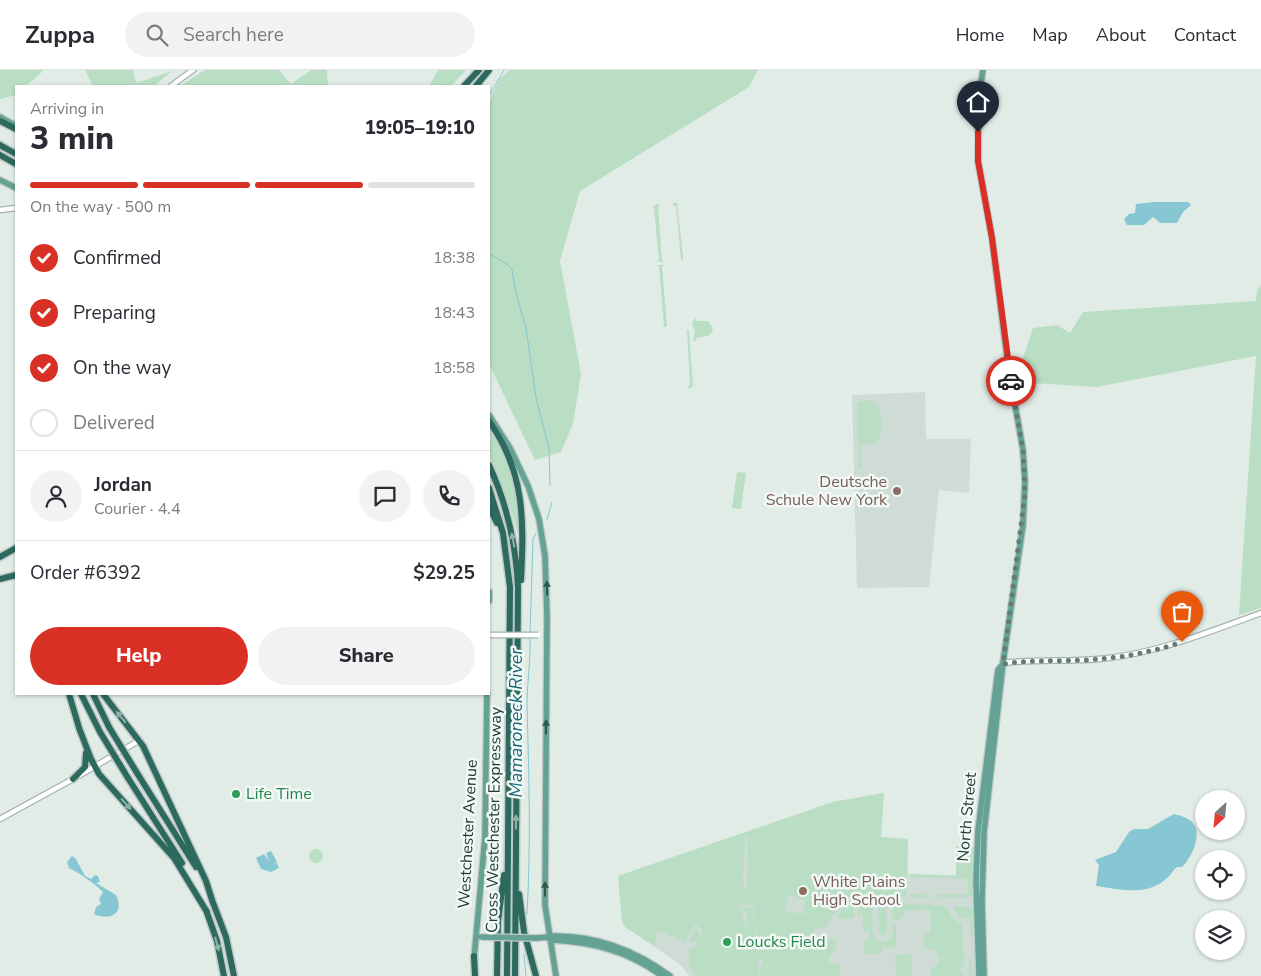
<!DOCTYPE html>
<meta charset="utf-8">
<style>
:root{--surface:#fff;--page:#f2f2f3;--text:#2b2b33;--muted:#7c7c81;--line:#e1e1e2;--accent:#d93025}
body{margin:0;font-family:"Nunito Sans",sans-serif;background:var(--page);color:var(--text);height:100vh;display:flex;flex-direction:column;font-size:19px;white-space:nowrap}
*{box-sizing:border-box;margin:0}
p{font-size:16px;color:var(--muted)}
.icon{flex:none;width:28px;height:28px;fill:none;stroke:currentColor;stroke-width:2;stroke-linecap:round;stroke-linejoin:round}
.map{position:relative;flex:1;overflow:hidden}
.side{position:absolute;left:15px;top:15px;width:475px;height:610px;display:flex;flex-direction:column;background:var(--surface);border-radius:0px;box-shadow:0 1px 4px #0004}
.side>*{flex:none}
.needle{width:32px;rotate:206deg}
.buttons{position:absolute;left:1195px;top:720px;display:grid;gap:10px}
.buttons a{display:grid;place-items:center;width:50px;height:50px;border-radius:50%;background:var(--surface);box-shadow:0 1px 4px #0004;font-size:25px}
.pin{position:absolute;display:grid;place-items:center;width:42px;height:42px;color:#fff;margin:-51px -21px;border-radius:50% 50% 50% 0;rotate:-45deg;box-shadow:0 0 5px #0007}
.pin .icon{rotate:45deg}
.courier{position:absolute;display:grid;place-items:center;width:50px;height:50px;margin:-25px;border:4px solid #d93025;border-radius:50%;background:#fff;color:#222;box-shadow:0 1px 6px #0007}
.overview em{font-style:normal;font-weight:800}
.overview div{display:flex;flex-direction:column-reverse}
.overview{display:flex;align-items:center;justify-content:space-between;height:85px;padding:0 15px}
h1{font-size:32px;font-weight:800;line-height:38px}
.bar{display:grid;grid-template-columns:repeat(4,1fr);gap:8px 5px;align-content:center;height:60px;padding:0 15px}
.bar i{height:6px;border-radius:4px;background:var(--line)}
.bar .current{background:var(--accent)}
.bar p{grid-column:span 4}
.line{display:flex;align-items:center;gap:12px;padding:0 15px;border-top:1px solid var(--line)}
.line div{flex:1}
.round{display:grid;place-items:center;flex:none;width:52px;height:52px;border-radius:26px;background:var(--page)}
ol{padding:0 15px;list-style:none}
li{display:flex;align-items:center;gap:15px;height:55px}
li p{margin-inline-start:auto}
li .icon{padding:5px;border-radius:50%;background:var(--accent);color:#fff;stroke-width:4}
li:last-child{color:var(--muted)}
li i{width:28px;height:28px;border:2px solid var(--line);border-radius:50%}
.button{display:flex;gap:10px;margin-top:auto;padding:10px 15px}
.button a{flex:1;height:58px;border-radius:30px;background:var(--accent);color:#fff;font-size:20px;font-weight:800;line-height:58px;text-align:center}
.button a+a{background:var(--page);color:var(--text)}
header{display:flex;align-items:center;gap:30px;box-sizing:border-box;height:70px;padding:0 25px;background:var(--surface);border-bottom:1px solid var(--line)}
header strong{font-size:24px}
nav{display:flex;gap:28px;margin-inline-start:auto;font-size:18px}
.search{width:350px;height:45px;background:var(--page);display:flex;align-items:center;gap:12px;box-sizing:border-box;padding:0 18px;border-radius:28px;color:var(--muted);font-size:19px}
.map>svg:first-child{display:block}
</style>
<header>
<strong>Zuppa</strong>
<div class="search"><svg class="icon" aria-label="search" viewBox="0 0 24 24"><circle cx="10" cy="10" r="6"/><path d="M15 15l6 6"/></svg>Search here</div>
<nav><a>Home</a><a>Map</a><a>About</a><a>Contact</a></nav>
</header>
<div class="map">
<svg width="1261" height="906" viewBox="0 0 1261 906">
<rect width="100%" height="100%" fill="#e1ece7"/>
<path fill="#cfdcd6" d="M925,322l1,47h45l-2,54 -30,-3 -10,97 -72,1 -5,-193z
M884,723l-3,44 27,2v35l68,2 3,100h-290l-7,-10 -49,-34 -6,-59 206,-71z"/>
<path fill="#b9dec4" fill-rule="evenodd" d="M0,0h44l-18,16h-10v9l-16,4z
M85,0h48l3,13 36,-12 -18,15h-61z
M205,0h74l12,14 20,-14h16l1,16h-148z
M438,0h28l-15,16h-22z
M510,0h248l-9,17 -169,104 -20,70 21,113 -8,50 -12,28 -26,8 -46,-96v-261l10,-24z
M677,133l6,55 -2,2 -5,-54h-3v-3z
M659,134l1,3h-2l4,53 3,1 -9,1 3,-2 -5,-52 -2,-2z
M657,195h8l-3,1 5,61h-3l-5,-61z
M1261,215v323l-22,7 17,-259 -159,31 -82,-5 18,-54 24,-3 13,8 13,-21 173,-11 1,-10z
M696,248l1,3h11l5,8 -3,6 -13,3 -2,4 -2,-3 2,-7 -3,-10z
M687,260l2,1 4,55 -4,3 -2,-2 3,-2z
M870,330c15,5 11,26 10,39l-4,4 -15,1 1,25h-3l-2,-67z
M489,358c21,32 33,70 30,109l-11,-36 -19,-46z
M737,402l9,1 -5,36 -9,-1z
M884,723l-3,44 27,2 -2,58 -30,-1 -3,4 -28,-3 -7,-64 6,67 1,1 -15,18 -3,8 -13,1 1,18h13v-8h8v10l-7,8v8h10l1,12h-80l-1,-10h4v-6h-5l-4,-54 30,5 -36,-7 -20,3 12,-1 5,21h3l-2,-14 -4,-6 11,1 6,68h-63l-6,-8 -1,-20 9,-1 -2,-5h-8l7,-14 5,8h2v-7l-6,-4 18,-17 -20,18 -9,17 -21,-11 -9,-1 2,11 -2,4 -29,-18 -4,-6 -4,-46 215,-74zM745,766h3l-1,49 2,5 -4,-1 -2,-5zM789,824l16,7 -1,13 -20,-3z
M956,776l18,1 -2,48 -4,2h-57v-4l26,4v-3h30l1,-15 -58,-2v-3l46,2z
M309 786a7 7 0 1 1 14 0a7 7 0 1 1-14 0Z
M846,831h5l4,15 -2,2 -14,1 -2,-2z
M862,832l10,1 1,30 4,7 6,2 7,-3 3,-6v-10h3v24l-14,1v5l-18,1v-14l6,-1 -1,-8h-5l-2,-18 -5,3z
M900,833l47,3 4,10 11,9 2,39 -4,5 4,7h-33l-1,-7 7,-4 3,-6 -5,-9 -11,-1v-15l7,-1 -1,-23 -26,1v5l-8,4 -4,-3v-9z
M882,834l4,4 1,24 -4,4 -4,-4 -1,-24z
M955,836l15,1 3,4 -1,54 2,11 -5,-2v-15l3,-1 -2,-39 -11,-2 -5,-7z
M912,884v22h-16l-1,-21z"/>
<path fill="#87c6d3" d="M1154,132h34l3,3 -8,7 -6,11h-17l-7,-6 -9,8h-17l-3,-6 5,-5 6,-1 1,-9z
M1174,744c7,2 17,4 21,12 6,12 -5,34 -13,41h-5c-4,3 -6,8 -10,11 -20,19 -48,11 -71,8l3,-21 -4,-5 21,-8 13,-20 5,-3h14z
M271,781l6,11 -5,3 5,-2 2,5 -8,4 -10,-3 -5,-11 8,-4 5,7 -3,-8z
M72,786l4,3 9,17 6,3 4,-4 3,1 2,6 -4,1 20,12c9,19 -6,26 -22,19l2,-7 5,-3 -2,-5 4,-7c-9,-9 -22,-18 -34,-24l-2,-6z"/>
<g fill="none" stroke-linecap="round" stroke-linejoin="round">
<path stroke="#87c6d3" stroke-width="1" d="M489,26l15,-26
M489,184l18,10 5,6 4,23 10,35 10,70 13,51 1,36
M547,449l5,-17
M530,563l3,-94 3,-6
M527,844c4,-70 2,-139 0,-208 0,-23 4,-46 3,-69
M524,884l2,22"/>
<g stroke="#a4b4ae" stroke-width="7">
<path id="minor" d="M171,16l22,-16
M0,140l16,-2
M489,565h8
M1003,593c32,-4 64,-1 96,-4 57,-5 109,-27 162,-46
M80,705l60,-35
M0,749l73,-40"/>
</g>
<g stroke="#c1c9c7" stroke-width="8">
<path id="major" d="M983,0l-4,25 -1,66 14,77 16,127 15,85 2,31 -2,44 -20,138 -19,169 -2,70 2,74
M0,47l14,8
M0,110l16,8
M489,345l21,33 18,38 11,33 6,37 2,61 -2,288 11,71
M489,522v9
M536,868c7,0 13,-2 19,-2 43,0 81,15 115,40
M548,868l4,2c41,2 76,11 110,36
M474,889l11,-122 2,-143
M979,906l-3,-95 2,-50 20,-161 5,-6"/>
</g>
<g stroke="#c1c9c7" stroke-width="9">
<path id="highway" d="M464,16l15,-16
M476,16l13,-16
M0,51l16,8
M0,75l16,9
M0,85l16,9
M489,351c36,51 35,100 32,159
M489,395c18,39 27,80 29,122l-3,389
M489,418l14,45 7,54 -3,389
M489,436l8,17
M0,487l16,-9
M0,509l16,-4
M69,624l11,37
M81,624l19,38
M93,624l16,33
M103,624l40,52 63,135 7,22
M79,658l12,31 8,15 75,84 33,54
M137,703l59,94
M128,708l54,85
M73,709l12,-12 1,-14
M519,824l5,38 12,44
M212,830l14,37 8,39
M206,840l11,31 7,35
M474,886l1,20
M497,906l1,-55 6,-46"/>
</g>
<use href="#minor" stroke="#fff" stroke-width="4.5"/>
<use href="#major" stroke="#64a394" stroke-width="5.5"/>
<use href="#highway" stroke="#2c6a5e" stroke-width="6"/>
<g stroke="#a4b4ae" stroke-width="7" stroke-linecap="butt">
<path id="minor-bridge" d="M497,565h41"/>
</g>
<g stroke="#c1c9c7" stroke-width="8" stroke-linecap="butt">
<path id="major-bridge" d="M481,867l55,1"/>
</g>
<g stroke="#c1c9c7" stroke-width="9" stroke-linecap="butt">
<path id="highway-bridge" d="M109,657l28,46
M100,662l28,46"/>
</g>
<use href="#minor-bridge" stroke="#fff" stroke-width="4.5"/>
<use href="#major-bridge" stroke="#64a394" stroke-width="5.5"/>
<use href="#highway-bridge" stroke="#2c6a5e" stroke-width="6"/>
</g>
<defs><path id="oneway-solid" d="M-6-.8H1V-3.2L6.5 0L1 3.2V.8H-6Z" transform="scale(1.25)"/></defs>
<g fill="#8fb1aa">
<use href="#oneway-solid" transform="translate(513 470) rotate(-101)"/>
<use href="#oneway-solid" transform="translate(121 647) rotate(-130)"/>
<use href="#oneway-solid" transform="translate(126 734) rotate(48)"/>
<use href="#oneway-solid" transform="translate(516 752) rotate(-89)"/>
<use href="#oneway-solid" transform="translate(217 874) rotate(75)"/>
</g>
<g fill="#32564e">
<use href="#oneway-solid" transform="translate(547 518) rotate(-91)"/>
<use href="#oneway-solid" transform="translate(546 657) rotate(-89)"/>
<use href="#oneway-solid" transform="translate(545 819) rotate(-90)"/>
</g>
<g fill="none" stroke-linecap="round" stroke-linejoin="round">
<path stroke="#647a74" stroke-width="5" stroke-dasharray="0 9" d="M1011,311l12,69 2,44 -22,170c32,-5 64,-2 96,-5 27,-2 56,-8 83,-17"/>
<path stroke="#d93025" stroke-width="6" d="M978,62v29l14,77 19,143"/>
</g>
<g fill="#8d6e63" stroke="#f2f8f5" stroke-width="2">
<circle cx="897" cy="421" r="5"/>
<circle cx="803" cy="821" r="5"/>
</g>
<g fill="#2e9e5b" stroke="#f2f8f5" stroke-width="2">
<circle cx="236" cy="724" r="5"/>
<circle cx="727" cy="872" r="5"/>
</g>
<g text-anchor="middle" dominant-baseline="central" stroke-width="5" stroke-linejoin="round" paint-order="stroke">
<g font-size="16" fill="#785e54" stroke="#f2f8f5" text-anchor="end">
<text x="887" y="412">Deutsche<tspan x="887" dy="18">Schule New York</tspan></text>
<text x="813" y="812" text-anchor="start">White Plains<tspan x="813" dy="18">High School</tspan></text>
</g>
<g font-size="16" fill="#27864d" stroke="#f2f8f5" text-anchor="start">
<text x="246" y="724">Life Time</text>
<text x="737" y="872">Loucks Field</text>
</g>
<g font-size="16" fill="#213d36" stroke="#f2f8f5">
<text transform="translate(967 747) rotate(-85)">North Street</text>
<text transform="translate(494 750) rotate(-89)">Cross Westchester Expressway</text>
<text transform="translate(468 764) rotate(-87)">Westchester Avenue</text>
</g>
<g font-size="18" font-style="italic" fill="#19697b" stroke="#f2f8f5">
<text transform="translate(516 653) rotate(-90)">Mamaroneck River</text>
</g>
</g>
</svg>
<div class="buttons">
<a><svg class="needle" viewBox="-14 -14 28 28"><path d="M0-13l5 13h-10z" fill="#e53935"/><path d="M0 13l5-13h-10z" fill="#7c7c81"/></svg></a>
<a><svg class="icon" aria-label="locate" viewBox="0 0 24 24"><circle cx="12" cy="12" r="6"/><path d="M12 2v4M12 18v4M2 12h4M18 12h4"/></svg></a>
<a><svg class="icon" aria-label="layers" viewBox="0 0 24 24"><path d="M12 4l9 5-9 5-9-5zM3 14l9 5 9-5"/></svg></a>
</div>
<div class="pin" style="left:1182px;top:572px;background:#ea580c"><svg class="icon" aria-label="bag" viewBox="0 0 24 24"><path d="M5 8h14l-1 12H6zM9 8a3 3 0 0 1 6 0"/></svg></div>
<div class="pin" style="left:978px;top:62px;background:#1f2937"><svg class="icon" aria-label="home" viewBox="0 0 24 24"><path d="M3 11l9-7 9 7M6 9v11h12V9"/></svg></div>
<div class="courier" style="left:1011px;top:311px"><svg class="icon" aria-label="car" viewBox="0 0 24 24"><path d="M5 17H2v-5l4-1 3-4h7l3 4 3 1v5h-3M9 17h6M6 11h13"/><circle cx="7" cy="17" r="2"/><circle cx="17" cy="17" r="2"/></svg></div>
<section class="side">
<div class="overview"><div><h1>3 min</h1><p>Arriving in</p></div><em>19:05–19:10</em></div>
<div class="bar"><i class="current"></i><i class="current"></i><i class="current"></i><i></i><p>On the way · 500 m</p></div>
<ol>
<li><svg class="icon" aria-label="check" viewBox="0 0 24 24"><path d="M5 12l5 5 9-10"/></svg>Confirmed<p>18:38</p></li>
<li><svg class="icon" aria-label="check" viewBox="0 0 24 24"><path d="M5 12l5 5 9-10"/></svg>Preparing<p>18:43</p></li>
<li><svg class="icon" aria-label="check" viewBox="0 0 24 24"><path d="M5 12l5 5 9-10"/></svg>On the way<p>18:58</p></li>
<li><i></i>Delivered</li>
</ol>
<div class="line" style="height:90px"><a class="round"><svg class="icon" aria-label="person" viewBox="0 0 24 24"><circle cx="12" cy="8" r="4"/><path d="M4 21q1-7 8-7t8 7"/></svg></a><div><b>Jordan</b><p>Courier · 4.4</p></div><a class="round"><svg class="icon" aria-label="chat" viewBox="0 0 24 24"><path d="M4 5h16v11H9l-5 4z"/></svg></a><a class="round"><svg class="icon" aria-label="phone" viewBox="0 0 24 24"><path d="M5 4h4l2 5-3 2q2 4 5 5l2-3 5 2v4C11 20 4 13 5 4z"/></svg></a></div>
<div class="line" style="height:65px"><div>Order #6392</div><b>$29.25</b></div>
<div class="button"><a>Help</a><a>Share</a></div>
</section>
</div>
